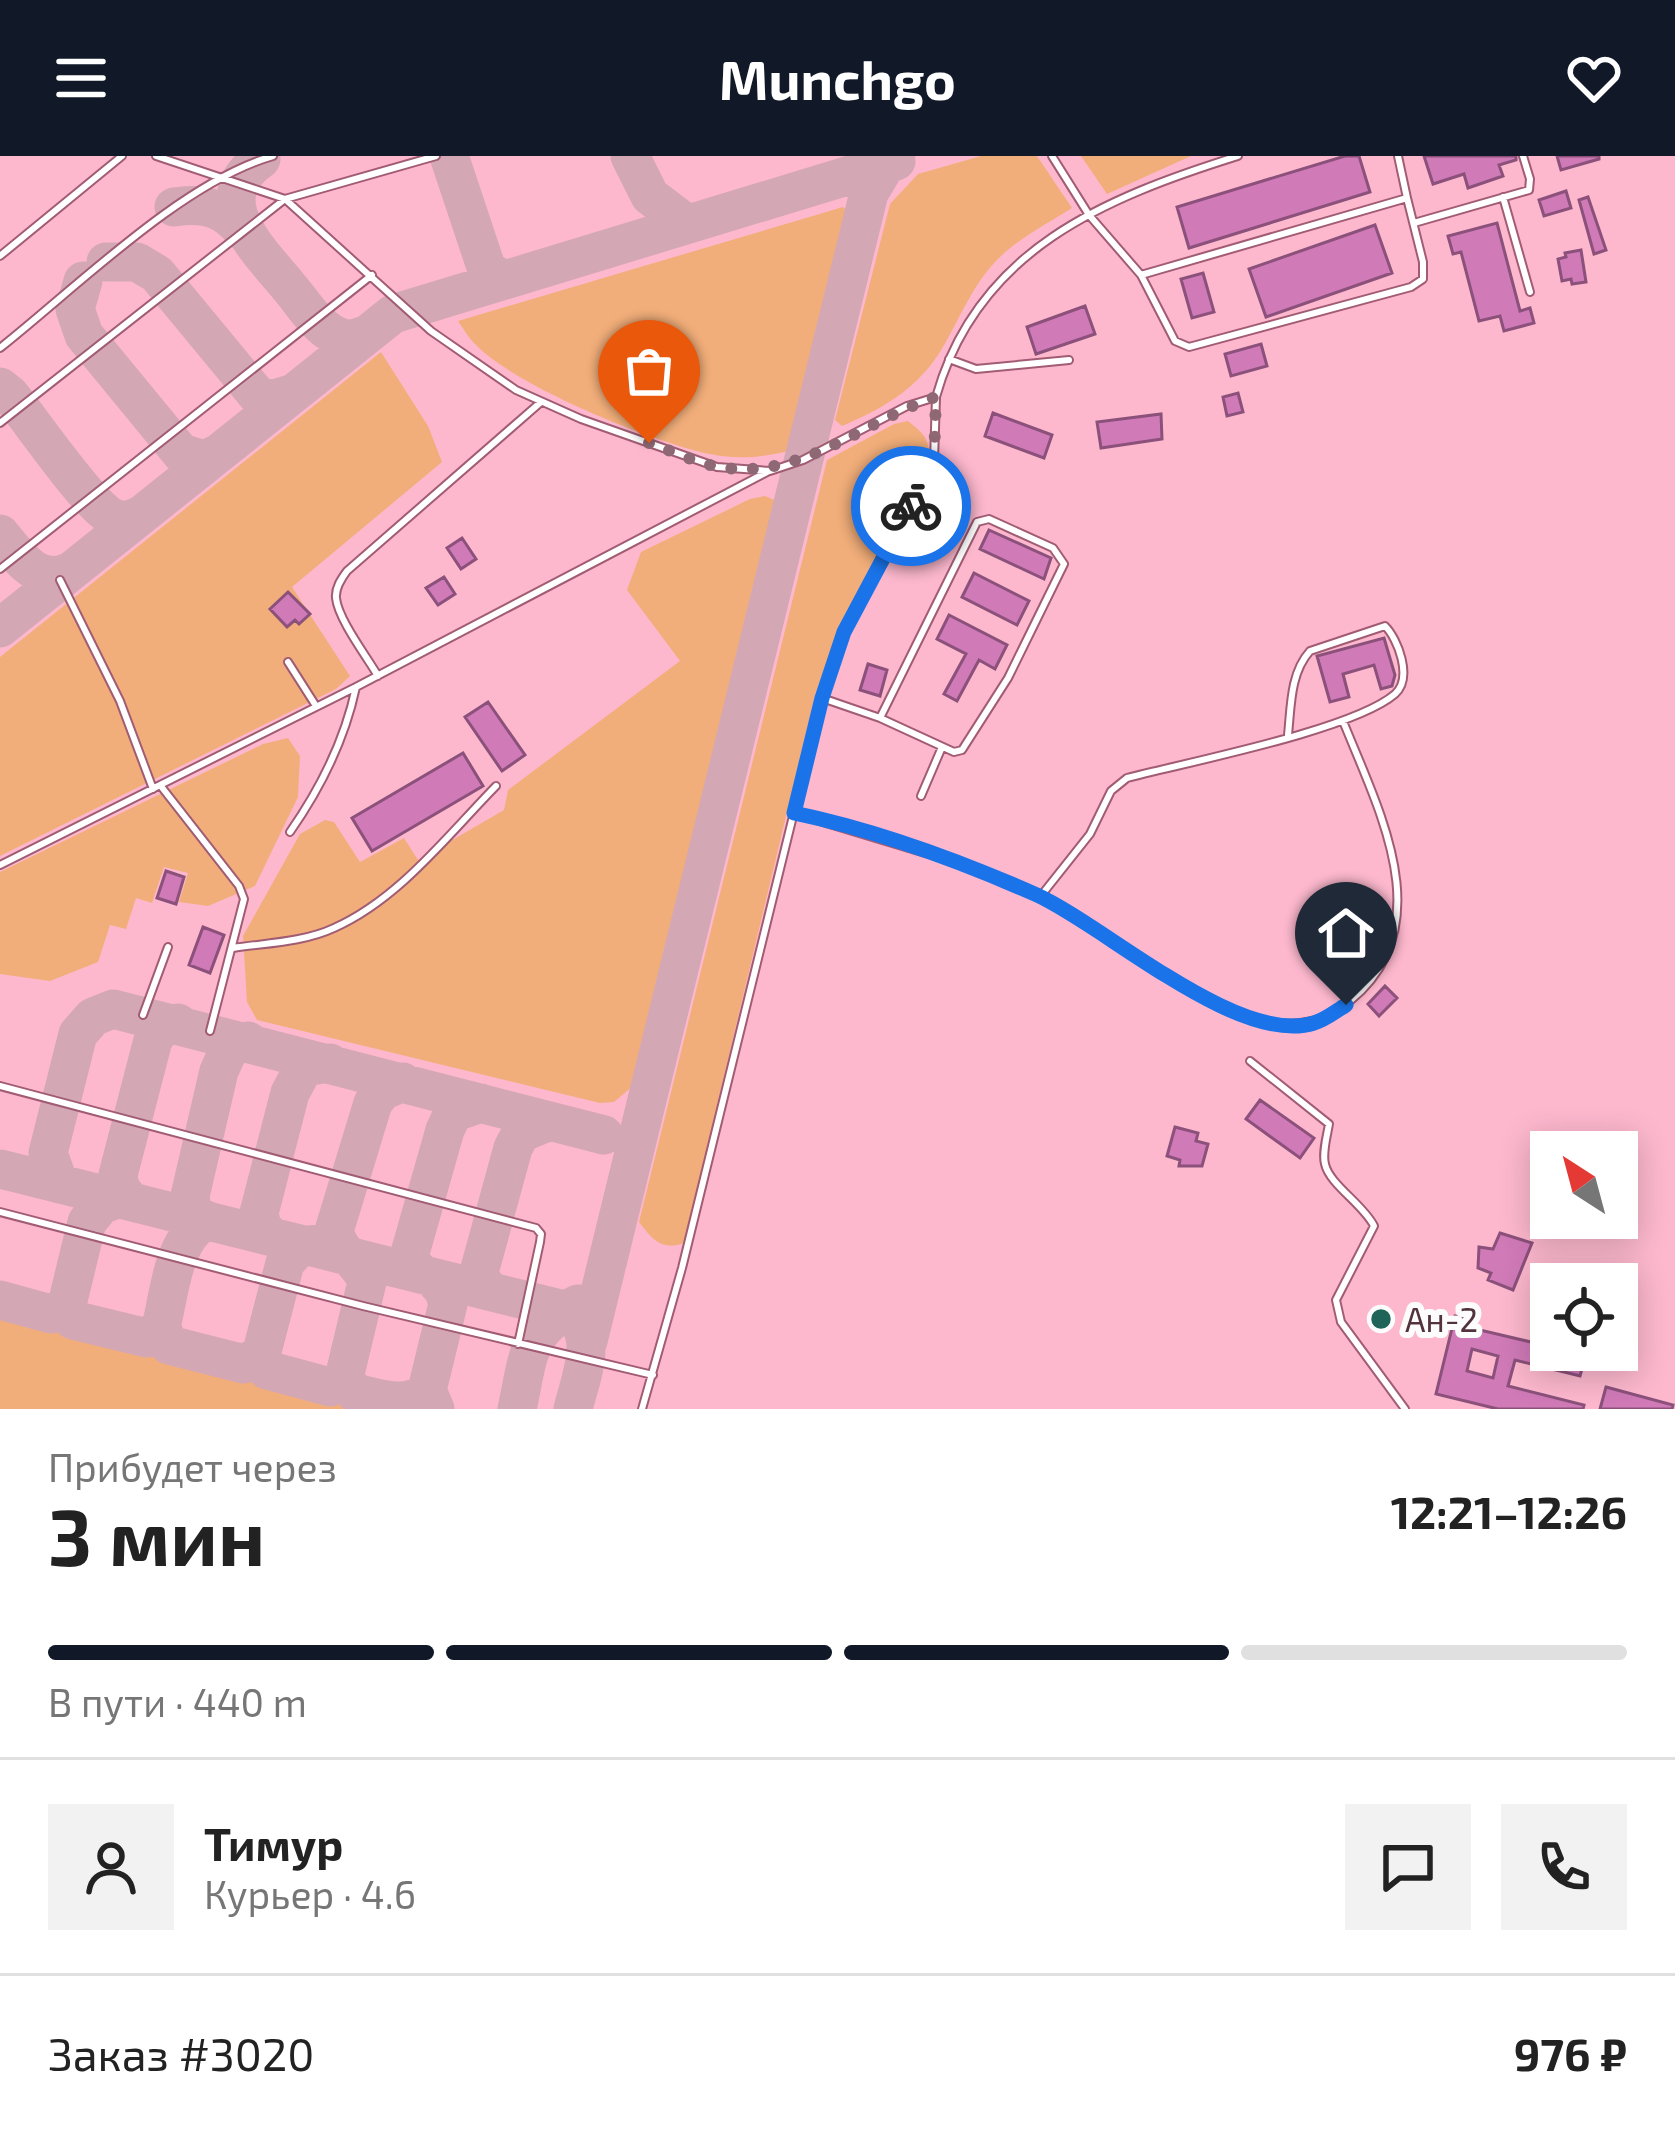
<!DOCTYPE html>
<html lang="ru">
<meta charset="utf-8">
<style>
:root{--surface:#fff;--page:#f2f2f2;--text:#222;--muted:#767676;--line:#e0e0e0;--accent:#111827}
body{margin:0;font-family:"Exo 2",sans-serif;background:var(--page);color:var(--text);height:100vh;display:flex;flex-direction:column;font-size:45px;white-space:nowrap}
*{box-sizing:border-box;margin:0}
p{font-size:39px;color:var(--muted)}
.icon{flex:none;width:66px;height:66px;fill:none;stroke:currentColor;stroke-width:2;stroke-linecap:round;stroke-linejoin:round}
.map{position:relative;height:1253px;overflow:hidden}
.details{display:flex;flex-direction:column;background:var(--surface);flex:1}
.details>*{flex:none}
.needle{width:78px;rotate:324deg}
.controls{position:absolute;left:1530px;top:975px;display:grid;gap:24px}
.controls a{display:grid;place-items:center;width:108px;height:108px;border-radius:0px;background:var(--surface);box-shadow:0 6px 30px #0003;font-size:60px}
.pin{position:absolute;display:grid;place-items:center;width:102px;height:102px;color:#fff;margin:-123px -51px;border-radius:50% 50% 50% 0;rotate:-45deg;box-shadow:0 0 12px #0007}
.pin .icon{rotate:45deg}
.courier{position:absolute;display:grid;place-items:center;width:120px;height:120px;margin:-60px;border:9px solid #1a73e8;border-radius:50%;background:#fff;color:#222;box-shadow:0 3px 15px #0007}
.overview em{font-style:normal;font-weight:700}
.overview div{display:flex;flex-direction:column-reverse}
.overview{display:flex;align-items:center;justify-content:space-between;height:204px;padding:0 48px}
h1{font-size:78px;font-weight:700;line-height:90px}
.bar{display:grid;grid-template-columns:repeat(4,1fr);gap:18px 12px;align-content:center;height:144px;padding:0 48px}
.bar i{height:15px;border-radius:9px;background:var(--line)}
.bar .on{background:var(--accent)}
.bar p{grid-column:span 4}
.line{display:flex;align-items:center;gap:30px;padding:0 48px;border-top:3px solid var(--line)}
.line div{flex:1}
.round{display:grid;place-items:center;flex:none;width:126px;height:126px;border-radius:0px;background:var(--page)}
header{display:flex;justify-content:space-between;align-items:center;height:156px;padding:0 48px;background:var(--accent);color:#fff;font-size:54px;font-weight:700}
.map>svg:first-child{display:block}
</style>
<header><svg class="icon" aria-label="menu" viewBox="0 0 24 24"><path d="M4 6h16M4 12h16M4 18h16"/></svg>Munchgo<svg class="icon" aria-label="heart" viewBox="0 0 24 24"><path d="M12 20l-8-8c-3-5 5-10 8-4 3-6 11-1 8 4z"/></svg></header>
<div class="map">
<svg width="1675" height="1253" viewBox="0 0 1675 1253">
<rect width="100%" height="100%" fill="#fcccda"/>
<path fill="#fdb8ce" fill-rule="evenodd" d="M0,0h1675v1253h-1675zM1551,996h66v66h-66zM1551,1128h66v66h-66z"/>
<path fill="#f2ae7a" d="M981,0h56l35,52c-25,16 -55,31 -76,53 -26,27 -38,63 -58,94 -24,36 -58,55 -96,71l-7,-6 55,-216 28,-30z
M1081,0h110l-84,38z
M843,51l6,6 -56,237c-28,7 -54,10 -83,4 -57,-12 -196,-68 -236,-111 -6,-6 -11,-15 -16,-22z
M381,196l47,74 14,36 -150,125 58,89 -14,13 -336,167v-199z
M908,265c18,14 24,21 19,44l-95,183 -17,47 -131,548c-23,8 -32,-4 -45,-21l188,-762 67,-36z
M765,340l14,6 -146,584 -19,16 -14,1 -343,-83 -10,-18 -4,-66 57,-102 25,-14 9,2 26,40 44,-24 14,22 86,-50 4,-20 172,-129 -53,-71 14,-38 109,-53z
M288,582l12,18 -2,41 -43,89 -47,20 -29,-4 9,-29 -24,-6 -12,36 -16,-5 -10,31 -16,-4 -12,37 -48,19 -50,-7v-102l263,-128z
M0,1161l358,92h-358z"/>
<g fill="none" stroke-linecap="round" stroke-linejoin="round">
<path stroke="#d4a7b4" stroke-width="39" d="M449,0l38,114 17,10
M630,0l20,40 37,28
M261,3c-58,41 -1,92 28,128 14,16 27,39 46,48 10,5 17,5 27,1
M174,51c31,-5 50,1 70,25
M106,106h31l20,12 100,121 14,5 20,-6
M83,125l-8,28 9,26 97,118 23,7 11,-5
M0,231l10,8c21,25 80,113 104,123 11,4 17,2 27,-3
M0,378c19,22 36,52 69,38
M0,472l393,-314 503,-153
M403,926l-21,9 -9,12 -39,128c5,23 26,30 33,51l-23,96 11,15c26,6 54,16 72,-3
M0,1013l564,141c38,20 17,66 9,99
M59,1028l-11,-31 30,-119 15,-17 20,-8 491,126
M119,1042l-18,7 -14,17 -22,91 8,7 74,18 14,-11
M130,1045l-10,-13 -2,-13 35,-135 9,-13 16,-4
M201,1063l-9,-9 -2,-14 29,-125 11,-24 18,-6
M206,1064c-34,20 -36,72 -45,107l8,18 75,19 16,-9
M271,1080l-9,-9 -3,-14 31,-120 14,-26 26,-4
M322,1087l-23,4 -14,16 -25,96 7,11 63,17 14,-9
M421,1118l-10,-12 -1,-9 35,-123 8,-17 28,-10
M432,1121l12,14 4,13 -21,86 8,19
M490,1135l-12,-15 35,-128 8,-15 29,-12
M0,1144l51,14 14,-8
M588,1185l281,-1148 18,-30
M517,1253c12,-54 8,-78 61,-105"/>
</g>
<path fill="#d07ab8" stroke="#8b517b" stroke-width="3" fill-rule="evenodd" d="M1345,0h14l11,36 -181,56 -12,-41z
M1424,0h92v4l-17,5 4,11 -35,12 -4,-14 -31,10z
M1557,0h42v3l-38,11z
M1566,35l5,17 -27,8 -5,-16z
M1588,41l18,53 -12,4 -15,-54z
M1497,67l23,88 10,-3 4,15 -30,8 -4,-15 -21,5 -18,-69 -8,2 -5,-18z
M1375,69l17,48 -126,44 -17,-48z
M1581,94l5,32 -14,2 -1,-5 -9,2 -4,-22 8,-2 -1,-4z
M1203,117l11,39 -22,6 -11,-39z
M1085,150l10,28 -59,20 -9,-27z
M1261,188l6,22 -36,10 -6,-22z
M1238,237l5,19 -16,4 -4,-19z
M993,257l59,22 -8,23 -59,-22z
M1161,258l1,25 -61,9 -4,-26z
M989,374l62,28 -7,21 -64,-30z
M462,382l14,21 -15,10 -14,-21z
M974,417l55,28 -12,24 -55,-28z
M444,421l11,17 -17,11 -12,-17z
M288,436l22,22 -11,10 -4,-4 -8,7 -17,-18z
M949,459l58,30 -12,24 -16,-9 -22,41 -13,-7 22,-40 -29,-15z
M1384,482l11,37 -3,11 -11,3 -7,-24 -31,9 6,23 -19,5 -13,-46z
M868,508l19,6 -7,26 -20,-6z
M488,546l37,53 -23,16 -37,-54z
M463,597l20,33 -111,65 -20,-33z
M166,715l18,6 -8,27 -19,-6z
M203,771l21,8 -14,38 -21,-8z
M1385,830l12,12 -18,18 -11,-12z
M1260,944l54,38 -14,20 -54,-39z
M1175,971l23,6 -2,8 12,3 -6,22h-23l1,-6 -13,-4z
M1500,1077l32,10 -19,47 -25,-10 3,-7 -13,-5 1,-21 14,2z
M1455,1160l14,4 -2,7 119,28 -6,21 -65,-16 -7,26 76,19 -1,4h-85l-62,-15zM1472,1193l26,7 -5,22 -26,-7z
M1606,1231l67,18 -1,4h-72z"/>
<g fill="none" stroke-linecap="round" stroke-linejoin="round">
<g stroke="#a15c74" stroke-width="10">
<path id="lane" d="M156,0l129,43 146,132 85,59 65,29 136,48 53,4 33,-11 104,-54 29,-9c41,-147 168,-199 302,-241
M1052,0l37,59 52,60 34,66 14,6 222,-60 12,-8v-17l-16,-64 -266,77
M1398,0l9,42
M1503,41l27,95
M1414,67l115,-33 1,-11 -7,-23
M0,100l122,-100
M0,192c76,-60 182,-166 273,-192
M949,203l27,10 93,-9
M0,267l285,-224 151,-43
M0,413l372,-294
M60,424l60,121 33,88
M288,506l28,44
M378,520c-11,-19 -40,-57 -42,-78 -1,-10 5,-19 11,-27l194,-169
M822,542l58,20 74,34 8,-2 46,-72 56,-114 -11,-16 -64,-29 -12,3 -97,196
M160,629l79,101 5,13 -34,132
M921,640l21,-49
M793,657l185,56 62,28 50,-63 21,-43 16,-13c61,-16 226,-48 268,-84 18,-16 3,-55 -10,-68l-75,25c-20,22 -19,56 -22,84
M290,676c30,-43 55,-93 66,-145
M0,709l356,-178 411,-215
M1040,741c42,25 84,51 126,77 17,11 36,26 55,34 47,18 89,26 129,-7 92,-75 28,-192 -7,-280
M233,792c34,-5 71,-6 101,-20 65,-29 113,-92 162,-142
M143,859l25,-68
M1250,905l79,63c-2,12 -7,29 -4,40 4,20 39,41 49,62l-38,74 5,22 64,87
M0,930l536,142 5,6 -1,8 -22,102
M0,1056l363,94 290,69
M642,1253l40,-141 140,-570 22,-66 90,-171 2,-64"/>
</g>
<use href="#lane" stroke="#fff" stroke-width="6"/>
</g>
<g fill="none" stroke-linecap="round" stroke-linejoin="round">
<path stroke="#8e6874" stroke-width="12" stroke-dasharray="0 21.6" d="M649,287c23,8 47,20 71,24 81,14 143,-46 216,-70l-2,64 -23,45"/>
<path stroke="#1a73e8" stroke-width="15" d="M911,350l-67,126 -22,66 -28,115c82,17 166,48 243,82 68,31 202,152 277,128 11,-3 22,-12 32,-18"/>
</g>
<circle fill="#1e6458" stroke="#fcfcfc" stroke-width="4.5" cx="1381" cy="1163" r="12"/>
<g text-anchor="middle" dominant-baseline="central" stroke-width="12" stroke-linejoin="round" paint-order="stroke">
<g font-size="33" fill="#52323d" stroke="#fcfcfc" text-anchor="start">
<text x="1405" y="1163">Ан-2</text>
</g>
</g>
</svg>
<div class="controls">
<a><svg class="needle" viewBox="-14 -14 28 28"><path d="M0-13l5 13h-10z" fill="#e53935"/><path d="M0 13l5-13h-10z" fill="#767676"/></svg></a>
<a><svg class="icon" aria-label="locate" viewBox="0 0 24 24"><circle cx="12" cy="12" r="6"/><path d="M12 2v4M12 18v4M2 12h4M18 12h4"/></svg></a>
</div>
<div class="pin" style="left:649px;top:287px;background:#ea580c"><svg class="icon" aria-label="bag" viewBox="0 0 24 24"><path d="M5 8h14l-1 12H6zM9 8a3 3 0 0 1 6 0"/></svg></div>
<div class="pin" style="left:1346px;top:849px;background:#1f2937"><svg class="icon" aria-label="home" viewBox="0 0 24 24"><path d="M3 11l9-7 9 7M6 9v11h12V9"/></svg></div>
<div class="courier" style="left:911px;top:350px"><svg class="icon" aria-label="bike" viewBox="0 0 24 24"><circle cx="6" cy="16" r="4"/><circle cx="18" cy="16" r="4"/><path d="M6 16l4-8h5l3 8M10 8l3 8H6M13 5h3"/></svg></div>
</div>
<section class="details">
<div class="overview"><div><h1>3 мин</h1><p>Прибудет через</p></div><em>12:21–12:26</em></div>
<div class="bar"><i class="on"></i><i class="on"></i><i class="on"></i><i></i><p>В пути · 440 m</p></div>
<div class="line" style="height:216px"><a class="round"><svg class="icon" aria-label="person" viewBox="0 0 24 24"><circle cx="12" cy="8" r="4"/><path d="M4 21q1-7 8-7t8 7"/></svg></a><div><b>Тимур</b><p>Курьер · 4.6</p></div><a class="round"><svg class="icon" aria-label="chat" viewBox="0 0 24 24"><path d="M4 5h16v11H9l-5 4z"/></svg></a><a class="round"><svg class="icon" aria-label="phone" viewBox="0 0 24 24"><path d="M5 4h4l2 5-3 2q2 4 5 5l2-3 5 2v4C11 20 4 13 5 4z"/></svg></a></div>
<div class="line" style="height:156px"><div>Заказ #3020</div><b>976 ₽</b></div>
</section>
